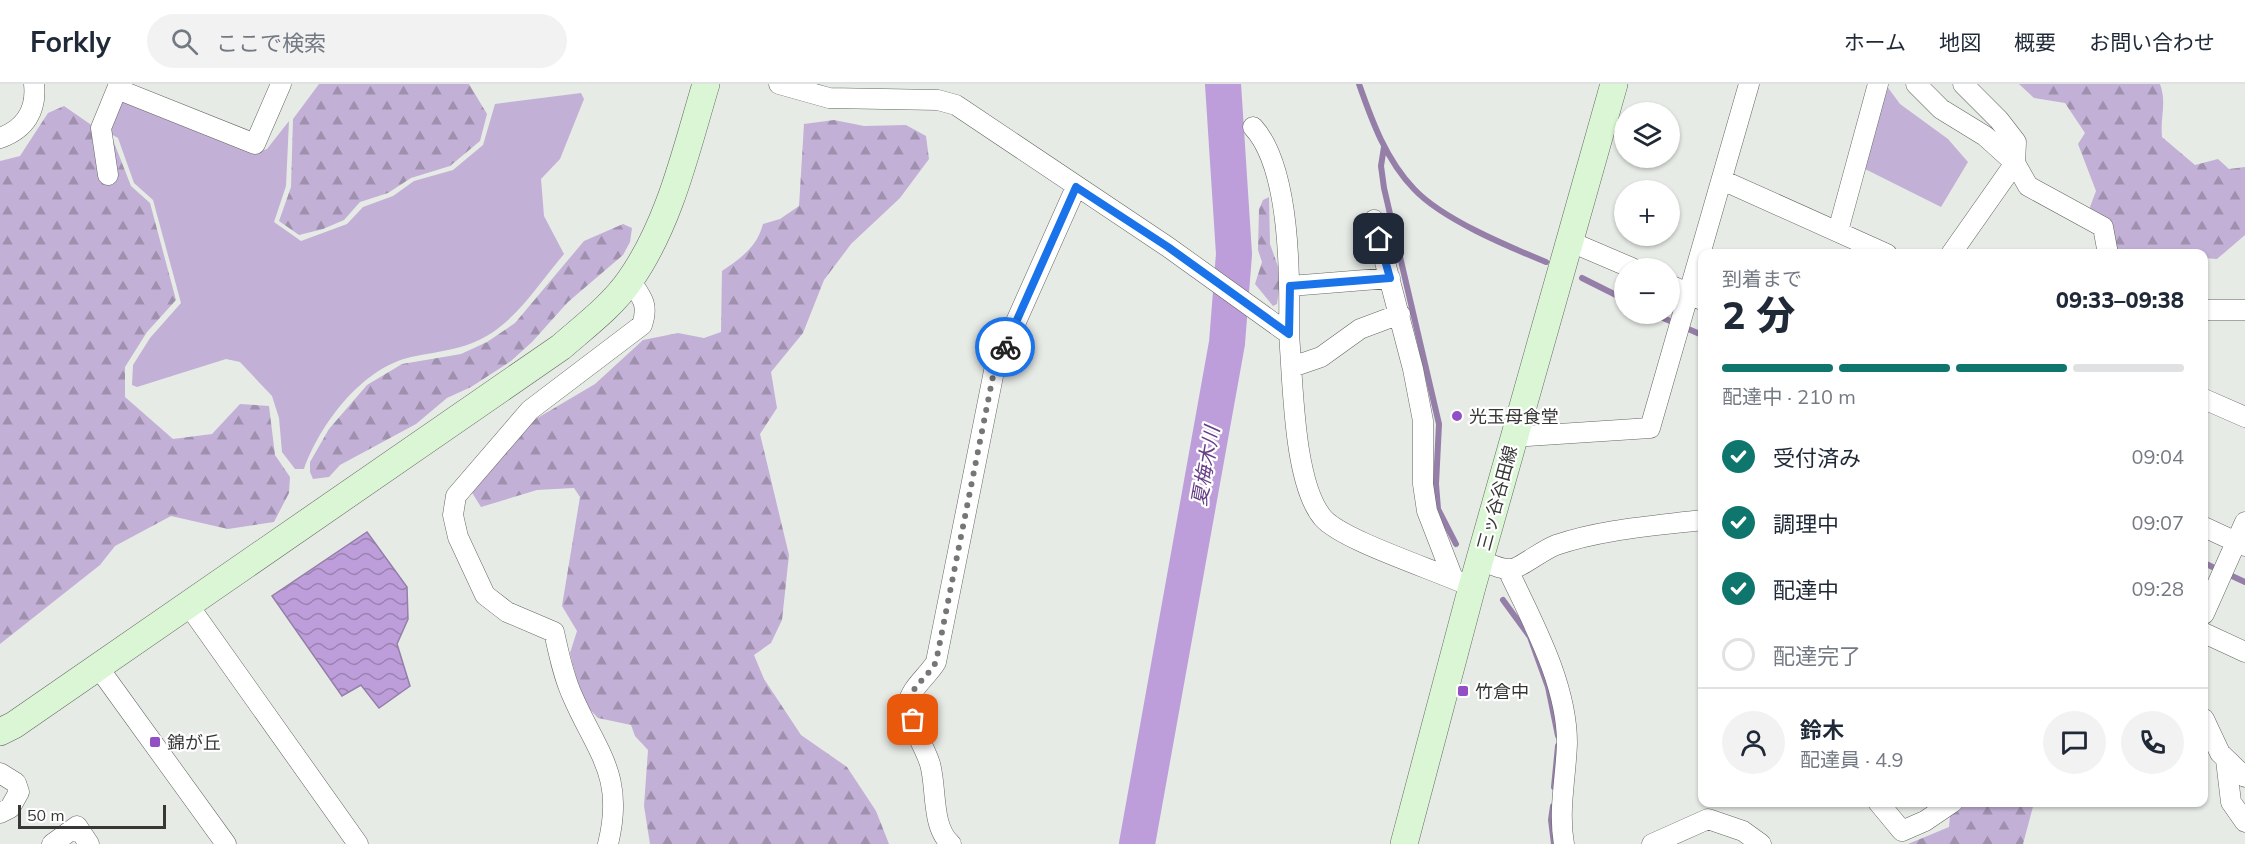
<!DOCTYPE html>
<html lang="ja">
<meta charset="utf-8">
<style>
:root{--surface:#fff;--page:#f2f2f3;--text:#1f2937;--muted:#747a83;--line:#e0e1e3;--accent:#0f766e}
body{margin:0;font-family:Mulish,"Noto Sans JP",sans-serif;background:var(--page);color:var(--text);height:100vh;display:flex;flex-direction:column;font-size:22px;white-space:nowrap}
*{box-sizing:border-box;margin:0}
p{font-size:20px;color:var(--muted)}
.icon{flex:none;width:33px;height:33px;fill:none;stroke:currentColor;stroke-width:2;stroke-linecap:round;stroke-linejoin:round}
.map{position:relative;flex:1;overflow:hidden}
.details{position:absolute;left:1698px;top:165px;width:510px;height:558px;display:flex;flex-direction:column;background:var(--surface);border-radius:12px;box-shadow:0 2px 4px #0004}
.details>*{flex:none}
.buttons{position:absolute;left:1614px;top:18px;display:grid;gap:12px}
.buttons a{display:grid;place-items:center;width:66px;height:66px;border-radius:50%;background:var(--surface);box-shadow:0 2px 4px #0004;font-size:30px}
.scale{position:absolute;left:18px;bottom:15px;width:148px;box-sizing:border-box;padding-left:6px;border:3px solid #373836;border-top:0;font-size:16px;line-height:21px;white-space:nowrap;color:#373836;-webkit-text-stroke:4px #fff;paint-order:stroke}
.pin{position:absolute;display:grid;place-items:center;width:51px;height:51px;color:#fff;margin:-26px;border-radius:12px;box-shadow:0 3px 9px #0006}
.courier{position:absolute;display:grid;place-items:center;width:60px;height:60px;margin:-30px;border:4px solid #1a73e8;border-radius:50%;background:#fff;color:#222;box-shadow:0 2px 8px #0007}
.summary em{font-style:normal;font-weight:800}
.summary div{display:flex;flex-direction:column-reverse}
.summary{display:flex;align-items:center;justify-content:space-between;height:102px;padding:0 24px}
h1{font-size:39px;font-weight:800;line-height:45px}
.bar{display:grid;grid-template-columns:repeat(4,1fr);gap:9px 6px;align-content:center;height:72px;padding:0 24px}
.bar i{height:8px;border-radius:4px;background:var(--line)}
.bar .on{background:var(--accent)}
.bar p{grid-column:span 4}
.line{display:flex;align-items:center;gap:15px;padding:0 24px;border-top:2px solid var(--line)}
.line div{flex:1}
.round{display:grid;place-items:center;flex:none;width:63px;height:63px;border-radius:32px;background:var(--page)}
ol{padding:0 24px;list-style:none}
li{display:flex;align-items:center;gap:18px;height:66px}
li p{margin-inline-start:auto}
li .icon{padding:6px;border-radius:50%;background:var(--accent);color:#fff;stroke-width:4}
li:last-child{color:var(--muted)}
li i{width:33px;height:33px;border:3px solid var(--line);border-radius:50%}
header{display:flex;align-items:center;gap:36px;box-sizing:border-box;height:84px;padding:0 30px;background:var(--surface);border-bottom:2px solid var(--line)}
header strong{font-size:28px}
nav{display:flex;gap:33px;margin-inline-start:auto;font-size:21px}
.search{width:420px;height:54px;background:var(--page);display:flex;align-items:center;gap:15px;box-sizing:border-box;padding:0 21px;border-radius:33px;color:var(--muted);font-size:22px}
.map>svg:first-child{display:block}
</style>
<header>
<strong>Forkly</strong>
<div class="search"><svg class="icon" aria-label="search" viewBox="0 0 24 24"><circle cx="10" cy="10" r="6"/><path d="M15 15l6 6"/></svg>ここで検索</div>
<nav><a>ホーム</a><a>地図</a><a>概要</a><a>お問い合わせ</a></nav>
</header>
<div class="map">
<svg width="2245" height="760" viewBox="0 0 2245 760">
<defs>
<pattern id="forest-firs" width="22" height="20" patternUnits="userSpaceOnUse" patternTransform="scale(1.5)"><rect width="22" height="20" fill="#c3b0d6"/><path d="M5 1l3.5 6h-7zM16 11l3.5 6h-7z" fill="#9f90ae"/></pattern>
<pattern id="water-waves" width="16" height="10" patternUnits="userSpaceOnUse" patternTransform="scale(1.5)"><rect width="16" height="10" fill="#bd9eda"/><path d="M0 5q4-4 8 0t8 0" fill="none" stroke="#9a82b2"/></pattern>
</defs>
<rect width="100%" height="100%" fill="#e7ebe6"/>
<path fill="#c3b0d6" d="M1886,1l14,19 48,35 20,23 -27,45 -82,-41z
M581,9l3,6 -24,60 -19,20 3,37 20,38c-24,28 -43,60 -74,80 -25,16 -51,17 -79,23 -49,11 -91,67 -107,112h-9l-13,-17 -3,-34 -7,-22 -32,-34 -14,-3 -89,28 -5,-2 1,-20 17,-27 31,-35 -28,-103 -19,-17 -16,-45 -12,-7 16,-34 135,55 10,-3 22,-28 -3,65 -12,36 27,19 46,-17 16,-17 30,-11 21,-15 39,-11 30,-25 12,-41z"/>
<path fill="url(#forest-firs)" d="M319,0h150l18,30 -7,27 -30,25 -39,12 -23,15 -28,9 -16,18 -21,9 -24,6 -20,-14 12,-34 2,-68z
M2019,0h141c7,19 0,32 2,53l33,28 23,-6 11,10 16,-2v68l-28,24 -13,-1v-4l-92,-1 -15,-22 -7,-24 6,-16 -18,-47 7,-11 -20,-30 -31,-5z
M64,22l49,34 18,46 19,17 26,97 -29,32 -22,35v30l48,42 39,-5 28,-30 29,2 6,49 15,22 -1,16 -15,29 -46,7 -57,-13 -56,30 -15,19 -100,79v-483l20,-5 28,-43z
M834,36l30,6 42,-1 20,11 3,23 -29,39 -49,46 -27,36 -21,53 -32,39 6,36 -17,26 29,121 -7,65 -11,23 -17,12 10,24 37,56 46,32 29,44 13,33h-239l-6,-38 4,-56 -13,-14 -4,-11 -33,-7 -16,-17 -12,-48 7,-22 -15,-25 18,-109 -6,-9 -37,2 -56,17 -10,-16 63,-71 61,-36 48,-44 35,-7 26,5 17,-6 1,-61c19,-13 35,-24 41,-47l17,-5 19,-13 5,-82z
M1269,113l1,47 11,31 -4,29 -4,2 -18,-22 7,-22 -4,-12 1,-41 4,-9z
M623,140l9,4 -2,14 -7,13 -55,47 -36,40 -21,19 -40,26 -24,11 -31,26 -76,41 -11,12 -16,2 -3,-7v-10l19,-33 38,-44 35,-21 59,-10 26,-12 28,-19 69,-82z
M1951,719h83l-11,41h-115l41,-17z"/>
<path fill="url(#water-waves)" stroke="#957fa9" stroke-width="1.5" d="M367,448l40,55 1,32 -11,25 13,42 -31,22 -18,-23 -19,11 -70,-100z"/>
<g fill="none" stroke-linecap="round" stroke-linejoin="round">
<path stroke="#957fa9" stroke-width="6" d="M1359,0c13,37 27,76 55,105 28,30 93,57 132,73
M1384,63l-3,19 3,22 55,236 -3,60 2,25 18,35
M1582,194l42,21
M1654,230l48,21
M2204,479l41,19
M1503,516l27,37 18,50 10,49
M1554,703l4,-41
M1553,722l-2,14 3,24"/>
<path stroke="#bd9eda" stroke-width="36" d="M1137,760l90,-501 7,-89 -11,-170"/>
<g stroke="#636762" stroke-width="21">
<path id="street" d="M119,0l-2,5 138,55 26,-60
M779,0l50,14 109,2 18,5 212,142 121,87c4,46 4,149 34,184 20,23 116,53 149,69
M1916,0l25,25 44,27 30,27 13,23 75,41 5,27
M1253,43c38,41 37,152 36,207
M0,54c25,-9 37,-27 34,-54
M108,91l-7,-47 16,-39
M1722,96l165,74
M1374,136l39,149 10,52v63l4,27 26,67
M1838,147l40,-147
M1571,158l61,26
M1951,170l64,-91 1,-21 -17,-22 -36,-36
M1670,201l32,15
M1290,202l100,-8
M2204,226h41
M1292,283l29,-10 39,-28 40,-15
M2204,315l41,18
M1514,353l136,-9 99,-344
M2204,443l41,19
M1480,476c10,4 22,10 31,9 8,0 33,-20 45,-24 46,-16 98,-19 146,-25
M1508,486c25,53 59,114 59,173 -1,34 -9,67 -3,101
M189,522l169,238
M2204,530l41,-92
M2204,549l41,19
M98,583l128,177
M2204,635l16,34 25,24
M2226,676l5,42 14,20
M0,689l16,10 3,9 -9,16 -10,5
M1878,718l24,29 23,-10 28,-19
M52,760l25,-18 12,18
M608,760c17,-69 -11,-91 -36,-149 -9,-20 -13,-41 -18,-63l-47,-20 -22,-17 -27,-58 -5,-22 3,-19 74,-86 112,-85c7,-21 0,-27 -12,-45
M951,760c-20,-17 -14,-56 -21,-80 -4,-15 -24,-46 -22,-60 3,-17 20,-28 28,-42l58,-291 82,-184
M1652,760l56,-25 35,12 18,13"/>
</g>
<g stroke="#636762" stroke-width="28">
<path id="secondary" d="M0,648l14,-7 547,-378c24,-21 51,-41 69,-67 40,-57 56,-130 76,-196
M1404,760l68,-257 142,-503"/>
</g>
<use href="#street" stroke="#fff" stroke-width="20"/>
<use href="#secondary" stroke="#daf6d4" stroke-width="27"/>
</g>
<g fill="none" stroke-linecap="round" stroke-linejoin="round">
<path stroke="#757774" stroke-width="6" stroke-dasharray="0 10.8" d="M913,636c-12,-30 9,-34 23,-58l58,-291 11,-24"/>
<path stroke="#1a73e8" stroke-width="8" d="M1005,263l71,-160 92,60 121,87 1,-48 100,-8 -11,-39"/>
</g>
<g fill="#9350c5" stroke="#fff" stroke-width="2">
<circle cx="1457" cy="332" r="6"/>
<rect x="1457" y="601" width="12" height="12" rx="3"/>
<rect x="149" y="652" width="12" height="12" rx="3"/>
</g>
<g text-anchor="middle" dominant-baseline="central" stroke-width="4.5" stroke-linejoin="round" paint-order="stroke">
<g font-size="18" fill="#373836" stroke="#fff" text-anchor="start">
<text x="1469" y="332">光玉母食堂</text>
<text x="1475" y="607">竹倉中</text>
<text x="167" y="658">錦が丘</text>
</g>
<g font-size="18" fill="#373836" stroke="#fff">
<text transform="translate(1497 414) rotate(-75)">三ッ谷谷田線</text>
</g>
<g font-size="20" font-style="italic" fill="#673f87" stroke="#fff">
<text transform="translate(1205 382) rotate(-80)">夏梅木川</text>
</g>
</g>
</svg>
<div class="buttons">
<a><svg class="icon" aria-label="layers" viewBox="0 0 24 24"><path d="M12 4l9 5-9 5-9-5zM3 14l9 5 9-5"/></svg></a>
<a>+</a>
<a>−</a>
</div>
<div class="scale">50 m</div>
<div class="pin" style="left:913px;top:636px;background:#ea580c"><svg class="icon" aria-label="bag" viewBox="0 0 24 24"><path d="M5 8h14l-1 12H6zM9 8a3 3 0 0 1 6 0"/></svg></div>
<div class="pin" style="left:1379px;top:155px;background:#1f2937"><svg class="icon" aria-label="home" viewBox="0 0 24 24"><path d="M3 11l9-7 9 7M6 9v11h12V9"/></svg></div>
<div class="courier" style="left:1005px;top:263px"><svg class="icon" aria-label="bike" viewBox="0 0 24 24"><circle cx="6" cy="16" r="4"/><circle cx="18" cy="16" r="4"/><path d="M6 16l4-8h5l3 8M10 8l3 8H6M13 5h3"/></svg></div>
<section class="details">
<div class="summary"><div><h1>2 分</h1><p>到着まで</p></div><em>09:33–09:38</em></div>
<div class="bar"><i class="on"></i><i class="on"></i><i class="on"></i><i></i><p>配達中 · 210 m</p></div>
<ol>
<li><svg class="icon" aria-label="check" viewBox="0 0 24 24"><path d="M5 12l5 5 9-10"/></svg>受付済み<p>09:04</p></li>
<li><svg class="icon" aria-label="check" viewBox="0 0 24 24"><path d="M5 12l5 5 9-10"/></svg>調理中<p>09:07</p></li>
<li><svg class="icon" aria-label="check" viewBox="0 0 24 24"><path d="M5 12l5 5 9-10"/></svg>配達中<p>09:28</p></li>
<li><i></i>配達完了</li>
</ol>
<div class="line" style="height:108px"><a class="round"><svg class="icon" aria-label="person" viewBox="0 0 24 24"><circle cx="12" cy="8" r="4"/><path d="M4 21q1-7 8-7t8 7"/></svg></a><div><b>鈴木</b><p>配達員 · 4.9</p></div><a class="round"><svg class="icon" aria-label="chat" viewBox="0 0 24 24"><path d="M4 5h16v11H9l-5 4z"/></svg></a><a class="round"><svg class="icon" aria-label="phone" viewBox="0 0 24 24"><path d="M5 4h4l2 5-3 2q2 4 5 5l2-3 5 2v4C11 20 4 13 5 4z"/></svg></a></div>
</section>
</div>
